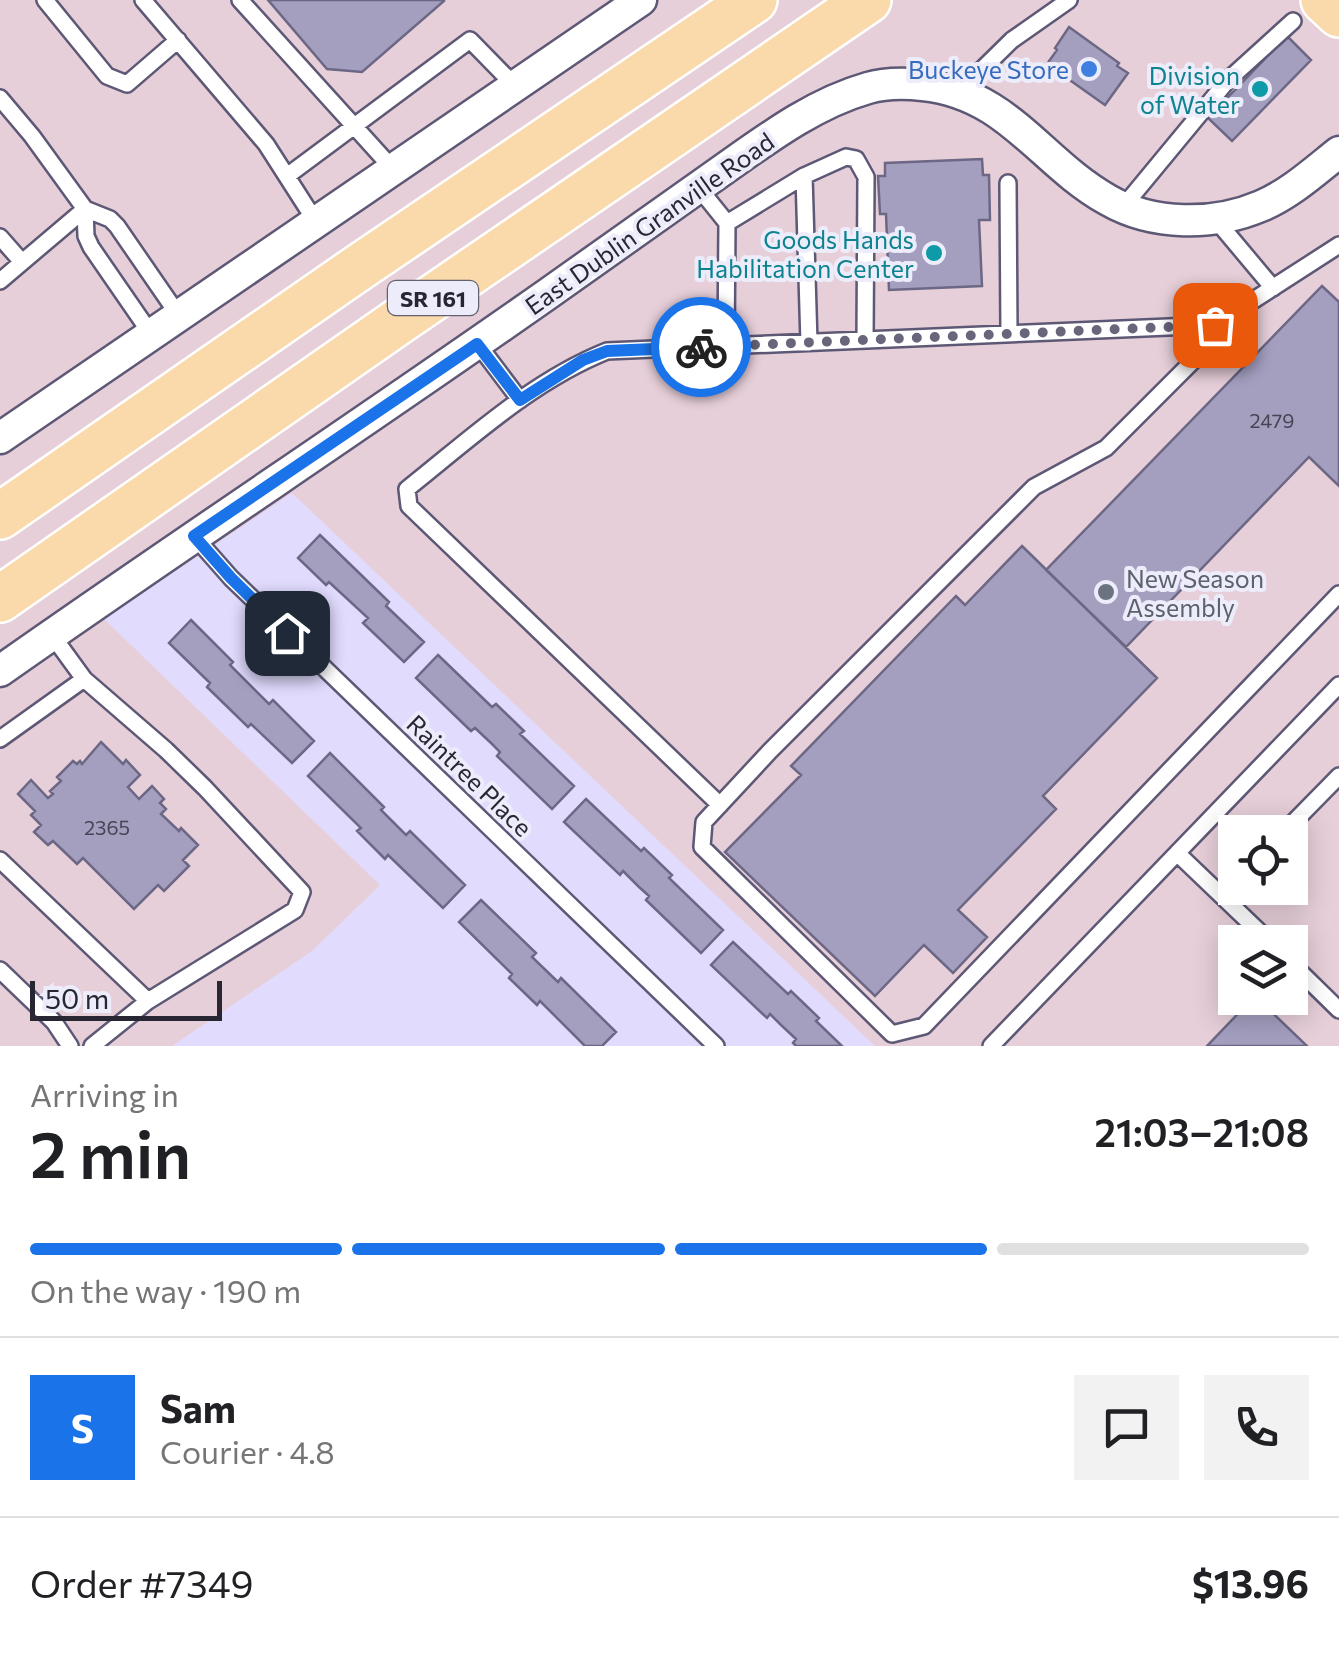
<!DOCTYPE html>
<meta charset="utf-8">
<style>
:root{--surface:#fff;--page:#f2f2f2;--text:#202124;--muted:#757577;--line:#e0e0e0;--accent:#1a73e8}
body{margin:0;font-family:Commissioner,sans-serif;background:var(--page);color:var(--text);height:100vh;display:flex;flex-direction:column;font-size:38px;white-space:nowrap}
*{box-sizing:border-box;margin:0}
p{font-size:32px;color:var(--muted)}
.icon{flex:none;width:55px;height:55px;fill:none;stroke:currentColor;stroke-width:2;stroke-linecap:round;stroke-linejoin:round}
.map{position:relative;height:1046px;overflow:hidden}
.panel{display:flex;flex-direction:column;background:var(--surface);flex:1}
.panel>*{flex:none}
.tools{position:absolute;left:1218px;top:815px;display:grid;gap:20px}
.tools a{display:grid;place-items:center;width:90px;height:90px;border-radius:0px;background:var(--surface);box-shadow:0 5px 25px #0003;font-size:50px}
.scale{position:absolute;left:30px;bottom:25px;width:192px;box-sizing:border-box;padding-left:10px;border:5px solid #282633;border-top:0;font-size:28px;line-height:35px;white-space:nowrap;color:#282633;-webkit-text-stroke:8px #edecfa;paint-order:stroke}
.pin{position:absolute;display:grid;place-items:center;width:85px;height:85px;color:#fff;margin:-42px;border-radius:20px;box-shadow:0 5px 15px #0006}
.courier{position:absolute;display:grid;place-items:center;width:100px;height:100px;margin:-50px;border:8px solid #1a73e8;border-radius:50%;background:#fff;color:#222;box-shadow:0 2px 12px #0007}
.overview em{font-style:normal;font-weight:600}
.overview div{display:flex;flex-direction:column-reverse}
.overview{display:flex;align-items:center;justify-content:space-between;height:170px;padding:0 30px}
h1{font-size:65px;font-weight:600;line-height:75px}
.bar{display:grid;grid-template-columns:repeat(4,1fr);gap:15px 10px;align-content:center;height:120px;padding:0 30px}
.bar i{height:12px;border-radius:8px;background:var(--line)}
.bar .selected{background:var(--accent)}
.bar p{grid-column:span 4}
.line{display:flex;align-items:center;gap:25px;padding:0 30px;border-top:2px solid var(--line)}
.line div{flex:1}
.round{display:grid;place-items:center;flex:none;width:105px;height:105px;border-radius:0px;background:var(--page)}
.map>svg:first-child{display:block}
</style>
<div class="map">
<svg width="1339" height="1046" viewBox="0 0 1339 1046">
<rect width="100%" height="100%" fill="#e1dbfe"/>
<path fill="#e7cfd9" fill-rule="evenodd" d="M0,0h1339v1046h-464l-583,-553 -188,126 276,266 -68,66 -140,95h-172zM1235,832h55v56h-55zM1235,942h55v56h-55z"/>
<path fill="#a49fbf" stroke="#6c6785" stroke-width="2.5" d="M268,0h175l1,1 -82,71 -35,-3z
M1069,27l50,36 -2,3 11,7 -23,32 -58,-41 10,-14 -2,-2z
M1287,36l24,24 -79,81 -24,-23z
M982,159l1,16h6l1,45h-11l3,66 -93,4 -3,-76h-6l-2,-38h7v-13z
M1322,286l17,16v184l-30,-29 -183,190 -80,-77z
M320,535l69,67 -3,4 38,36 -20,20 -41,-39 5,-5 -39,-36 -3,3 -28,-27z
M1022,546l135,132 -114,118 13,13 -98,101 29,27 -34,36 -29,-28 -49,51 -150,-144 76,-77 -10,-9 165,-170 9,9z
M191,620l42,42 -3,3 39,39 4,-4 41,41 -22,22 -41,-39 -3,3 -41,-40 3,-4 -41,-40z
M438,655l54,52 4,-3 28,27 -4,3 54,52 -22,23 -55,-53 3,-4 -9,-9 -16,-15 -4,3 -55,-53z
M101,742l22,22 3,-4 14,15 -12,12 11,12 13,-13 12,13 -4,4 6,6 -5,5 18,17 2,-3 17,17 -15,15 6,6 -25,25 -6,-6 -24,24 -51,-51 -6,6 -24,-23 -5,4 -14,-13 7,-7 -10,-10 4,-4 -17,-17 13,-14 17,18 5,-4 -3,-3 11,-10 -4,-4 16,-16 4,3 3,-3 2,3z
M330,753l54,54 -3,3 25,25 4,-4 55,54 -22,23 -55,-53 -3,4 -28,-28 4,-3 -53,-52z
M586,799l55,52 3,-3 28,27 -3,3 54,52 -22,23 -55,-53 3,-4 -10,-9 -16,-16 -3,4 -56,-53z
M481,900l55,53 -4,4 26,25 3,-4 55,54 -14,14h-17l-45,-45 -3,4 -28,-27 3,-4 -53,-52z
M733,942l55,52 3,-3 28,27 -3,3 26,25h-46l-3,-3 3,-4 -15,-14 -11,-11 -3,4 -56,-53z
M1253,998h4l50,48h-100z"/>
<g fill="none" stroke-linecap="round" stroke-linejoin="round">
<g stroke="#5d5875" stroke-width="20">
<path id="lane" d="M45,0l62,76 20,8 51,-44
M143,0l123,144 50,78
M240,0l153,169
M959,92l53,-52 57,-40
M0,98l32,38 53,73 -85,72
M287,176l183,-136 45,46
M804,176l42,-19 10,2 10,18 -1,163
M1008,183l1,151
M698,187l29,36
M1123,207l105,-127 65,-59
M1216,220l57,68
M0,237l22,25
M1215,325l-10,24 -99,99 -72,39 -264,264 -66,71 -2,25 190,187 32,-8 415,-432
M151,334l-60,-87 -5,-11 -1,-27 25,10 7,7 62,90
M477,343l43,57
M726,346l1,-123 77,-47 5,167
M194,536l37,42 485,468
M0,739l84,-60
M720,805l-311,-299 -2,-17c63,-50 125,-108 200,-138l608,-26 124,-80
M1284,832l55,-56
M1177,853l93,89
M0,860l148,141 147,-91 7,-18 -97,-104 -39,-38 -82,-71 -32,-44
M1290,962l49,48
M0,970l54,52 16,24
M92,1046l56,-45
M991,1046l348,-361"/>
</g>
<g stroke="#5d5875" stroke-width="35">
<path id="street" d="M0,438l641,-438
M0,671c182,-128 367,-250 549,-378 56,-40 112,-79 168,-119 47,-33 95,-70 151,-86 17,-5 36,-5 55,-3 86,9 117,77 185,115 45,26 106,26 153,6 29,-12 54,-35 78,-54"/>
</g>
<g stroke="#fff" stroke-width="50">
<path id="primary" d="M1324,0l15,14
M0,516l361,-250 393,-266
M0,599l399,-278 469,-321"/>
</g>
<use href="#lane" stroke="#fff" stroke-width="15"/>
<use href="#street" stroke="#fff" stroke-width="30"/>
<use href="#primary" stroke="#fad9aa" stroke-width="45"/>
</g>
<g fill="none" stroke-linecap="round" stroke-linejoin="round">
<path stroke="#69657a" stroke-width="10" stroke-dasharray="0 18" d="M701,347l514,-22"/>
<path stroke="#1a73e8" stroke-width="12" d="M287,633l-56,-55 -37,-42 283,-192 43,56 63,-40 24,-9 94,-4"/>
</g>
<circle fill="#3f7fe0" stroke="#edecfa" stroke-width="4" cx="1089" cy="69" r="10"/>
<g fill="#0f9aa8" stroke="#edecfa" stroke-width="4">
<circle cx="1260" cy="89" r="10"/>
<circle cx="934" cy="253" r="10"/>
</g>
<circle fill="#6b7280" stroke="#edecfa" stroke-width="4" cx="1106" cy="592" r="10"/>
<g text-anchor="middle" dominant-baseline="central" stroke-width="8" stroke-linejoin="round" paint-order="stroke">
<g font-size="20" fill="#474456">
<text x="1272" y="420">2479</text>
<text x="107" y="827">2365</text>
</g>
<rect fill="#edecfa" stroke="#63616f" stroke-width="2.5" x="388" y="281" width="90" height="34" rx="8"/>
<g font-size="22" font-weight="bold" fill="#282633">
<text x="433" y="298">SR 161</text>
</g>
<g font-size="25" fill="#366cbe" stroke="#edecfa" text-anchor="end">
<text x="1069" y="69">Buckeye Store</text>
</g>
<g font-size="25" fill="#0d838f" stroke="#edecfa" text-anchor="end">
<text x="1240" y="75">Division<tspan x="1240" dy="29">of Water</tspan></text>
<text x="914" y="239">Goods Hands<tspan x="914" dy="29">Habilitation Center</tspan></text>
</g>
<g font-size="25" fill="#282633" stroke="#edecfa">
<text transform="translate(649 223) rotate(-35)">East Dublin Granville Road</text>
<text transform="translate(470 775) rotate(44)">Raintree Place</text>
</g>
<g font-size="25" fill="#5b616d" stroke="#edecfa" text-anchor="start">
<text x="1126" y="578">New Season<tspan x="1126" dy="29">Assembly</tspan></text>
</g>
</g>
</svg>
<div class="tools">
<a><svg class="icon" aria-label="locate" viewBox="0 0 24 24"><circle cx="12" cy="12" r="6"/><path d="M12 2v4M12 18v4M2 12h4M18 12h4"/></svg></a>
<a><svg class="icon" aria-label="layers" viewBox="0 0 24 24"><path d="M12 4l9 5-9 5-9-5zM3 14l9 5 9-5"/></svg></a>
</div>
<div class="scale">50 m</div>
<div class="pin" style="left:1215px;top:325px;background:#ea580c"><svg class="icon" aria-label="bag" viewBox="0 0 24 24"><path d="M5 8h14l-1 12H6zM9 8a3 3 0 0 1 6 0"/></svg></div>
<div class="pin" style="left:287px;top:633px;background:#1f2937"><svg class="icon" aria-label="home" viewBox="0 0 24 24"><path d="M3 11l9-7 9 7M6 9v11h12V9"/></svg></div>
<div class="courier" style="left:701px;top:347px"><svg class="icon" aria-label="bike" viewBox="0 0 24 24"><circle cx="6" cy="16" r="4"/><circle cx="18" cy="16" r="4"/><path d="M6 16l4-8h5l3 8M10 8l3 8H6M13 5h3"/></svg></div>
</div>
<section class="panel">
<div class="overview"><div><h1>2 min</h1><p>Arriving in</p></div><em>21:03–21:08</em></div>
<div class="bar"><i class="selected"></i><i class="selected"></i><i class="selected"></i><i></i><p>On the way · 190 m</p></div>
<div class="line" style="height:180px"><b class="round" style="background:var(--accent);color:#fff">S</b><div><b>Sam</b><p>Courier · 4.8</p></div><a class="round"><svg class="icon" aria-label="chat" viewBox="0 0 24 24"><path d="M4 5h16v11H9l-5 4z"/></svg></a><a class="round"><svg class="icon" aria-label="phone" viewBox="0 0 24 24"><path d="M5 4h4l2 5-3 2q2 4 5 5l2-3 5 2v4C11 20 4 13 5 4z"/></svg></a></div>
<div class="line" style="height:130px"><div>Order #7349</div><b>$13.96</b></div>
</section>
